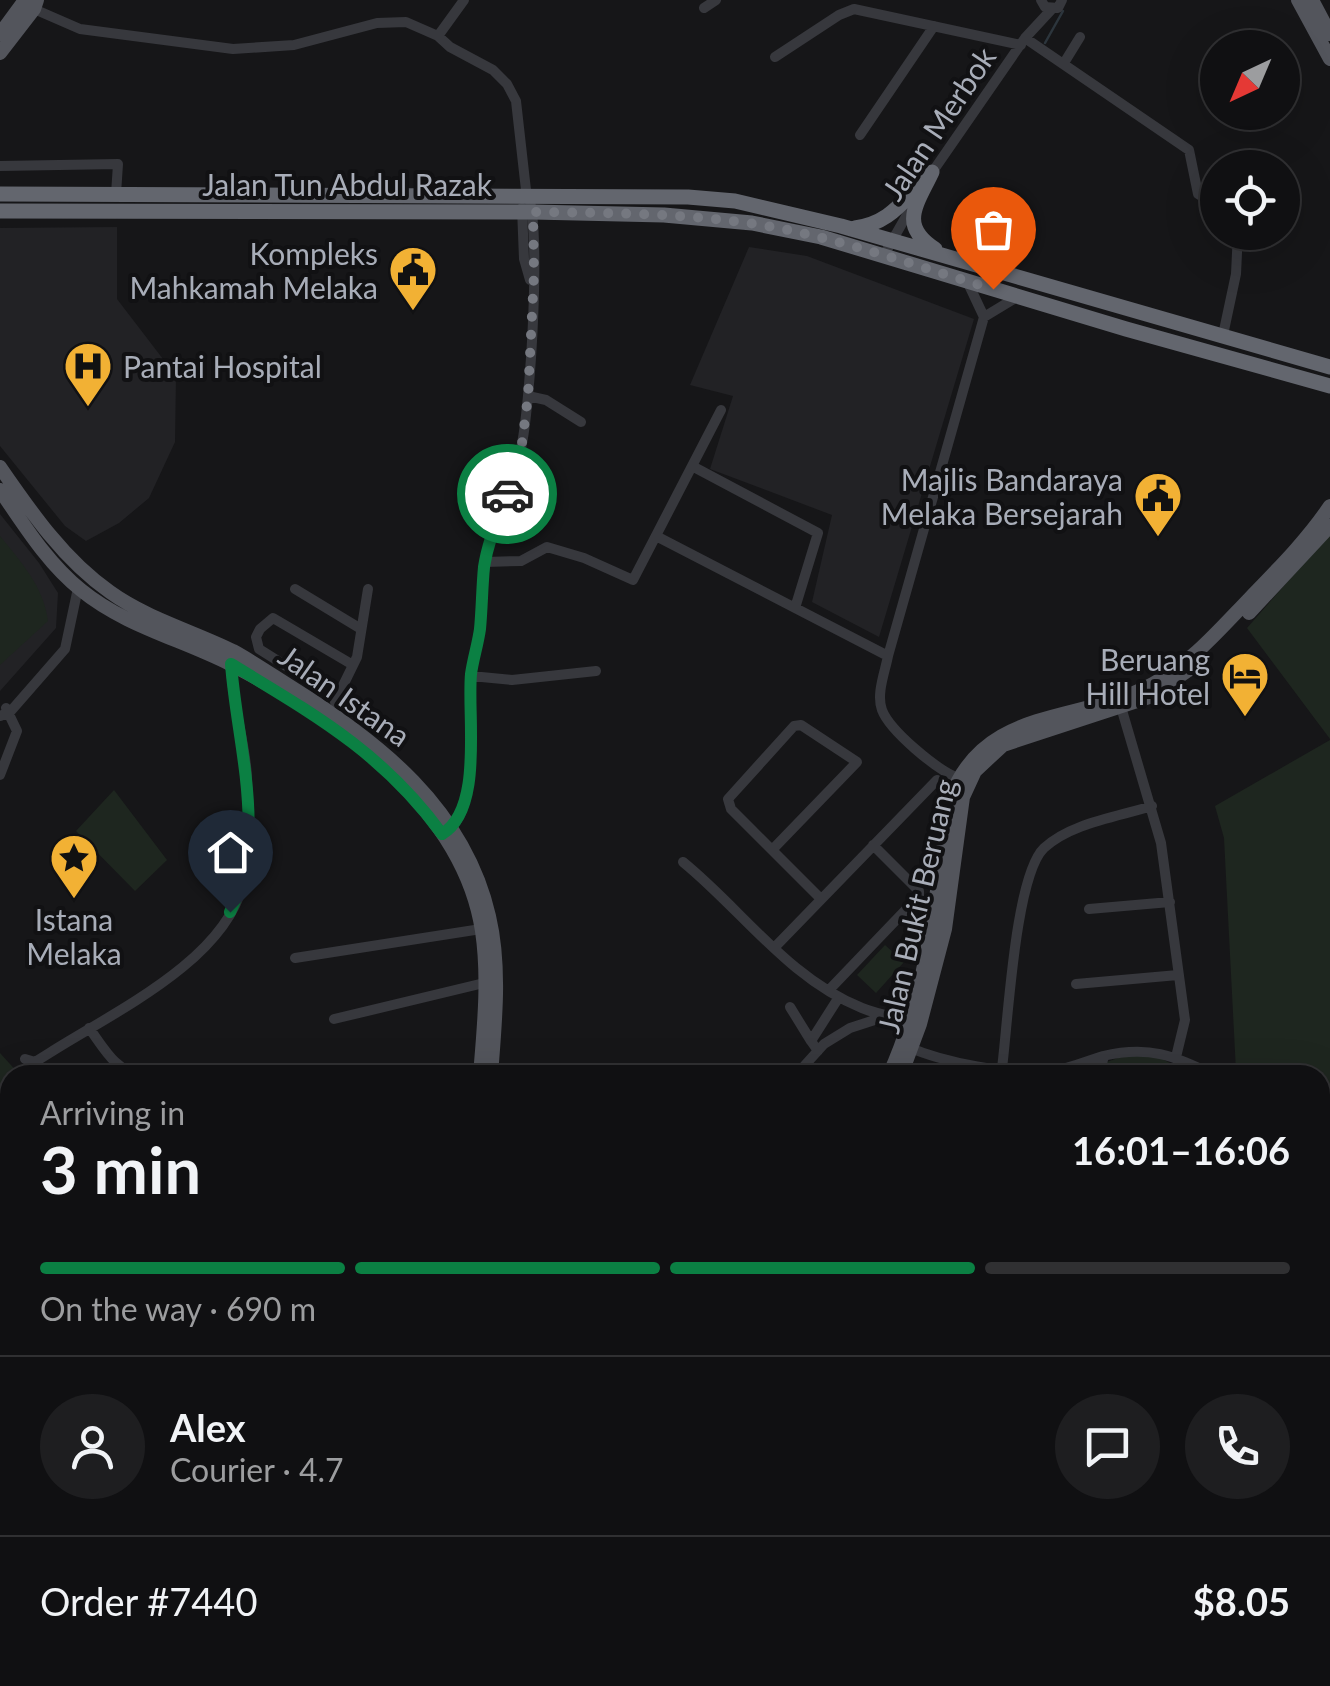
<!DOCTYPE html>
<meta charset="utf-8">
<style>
:root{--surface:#101012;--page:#1e1e20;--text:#f1f3f6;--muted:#9c9d9f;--line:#303032;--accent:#0b8043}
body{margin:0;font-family:Lato,sans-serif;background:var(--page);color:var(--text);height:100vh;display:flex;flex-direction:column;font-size:38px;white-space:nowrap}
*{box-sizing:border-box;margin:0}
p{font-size:32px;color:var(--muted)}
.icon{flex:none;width:55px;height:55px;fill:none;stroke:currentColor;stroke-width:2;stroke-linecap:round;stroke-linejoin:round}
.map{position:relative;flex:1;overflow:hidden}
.details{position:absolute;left:0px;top:1065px;width:1330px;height:622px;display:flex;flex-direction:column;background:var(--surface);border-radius:30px 30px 0 0;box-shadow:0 10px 40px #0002,0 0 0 2px var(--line)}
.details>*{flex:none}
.needle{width:65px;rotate:224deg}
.controls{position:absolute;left:1200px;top:30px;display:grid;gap:20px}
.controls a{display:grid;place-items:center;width:100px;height:100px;border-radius:50%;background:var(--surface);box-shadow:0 10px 40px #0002,0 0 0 2px var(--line);font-size:50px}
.pin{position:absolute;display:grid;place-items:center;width:85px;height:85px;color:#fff;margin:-102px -42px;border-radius:50% 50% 50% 0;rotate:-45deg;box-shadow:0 0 10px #0007}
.pin .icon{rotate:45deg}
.courier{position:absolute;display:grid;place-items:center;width:100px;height:100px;margin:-50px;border:8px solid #0b8043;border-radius:50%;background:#fff;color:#222;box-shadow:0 2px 12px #0007}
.headline em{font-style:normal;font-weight:700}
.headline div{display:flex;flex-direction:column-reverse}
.headline{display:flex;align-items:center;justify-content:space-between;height:170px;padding:0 40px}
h1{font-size:65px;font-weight:700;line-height:75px}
.bar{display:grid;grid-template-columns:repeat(4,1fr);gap:15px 10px;align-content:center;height:120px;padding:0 40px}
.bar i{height:12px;border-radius:8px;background:var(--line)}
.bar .selected{background:var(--accent)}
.bar p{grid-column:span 4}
.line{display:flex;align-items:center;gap:25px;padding:0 40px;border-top:2px solid var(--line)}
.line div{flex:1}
.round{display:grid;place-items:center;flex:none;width:105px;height:105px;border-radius:52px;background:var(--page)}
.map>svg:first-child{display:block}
</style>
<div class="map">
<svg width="1330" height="1686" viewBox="0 0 1330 1686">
<rect width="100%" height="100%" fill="#161618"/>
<path fill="#222225" d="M117,227v72l59,77 -1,66 -26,56 -30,25 -33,18 -21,-15 -65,-80v-218z
M749,247l58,9 167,63 -95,318 -67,-35 20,-87 -122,-46 23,-73 -43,-11z
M0,514l39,49 19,30 -2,35 -56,63z"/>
<path fill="#1e261f" d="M1330,533v206l-83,-111z
M0,536c21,26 44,51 48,85l-48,44z
M1330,740v380l-10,-4v-41h-78l-6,-4 -12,-233 -9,-32z
M114,790l53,70 -32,31 -59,-60z
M885,945l19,17 -28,31 -19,-18z
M1134,1052l24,5 36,18h-91l4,-13z
M0,1053l20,22h-10v484l-10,5z
M833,1678h112l38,8h-179z"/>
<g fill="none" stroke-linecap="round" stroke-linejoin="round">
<path stroke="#2c353c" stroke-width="2.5" d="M1045,43l18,-32"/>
<path stroke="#37383d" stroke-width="10" d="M1041,0l4,7 13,1 4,-8
M704,8l12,-8
M34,9l46,20 153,20 61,-4 83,-22 29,-1 32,14 12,11 43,23 14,14 9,17 10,89c17,27 4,221 -5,258 -9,40 -30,76 -36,117 -3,20 -3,41 -5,61 -2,18 -8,35 -9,53 -2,38 10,130 -25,153
M438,36l26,-36
M1025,38l164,112 9,44 20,12
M775,57l64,-42 15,-6 167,36
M1064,63l16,-26
M860,135l74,-109
M0,166l118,-2 -2,30
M931,174l94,-136 26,-28
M522,208l2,51 6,21
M884,255l28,-49
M984,317l33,-20
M1223,335l13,-61 2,-42
M528,396l18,4 35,22
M692,466l126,67 -23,75
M656,536l232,120
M485,562l36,-1 26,-14 37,11 49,22 88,-170
M295,589l66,40
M471,676l41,4 84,-9
M337,698l-78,-49 -3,-12 4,-8 13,-11 80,47
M335,702l22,-45 11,-68
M1121,707l40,136 24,177 -9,37
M0,716l10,-4 55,-63 13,-61
M0,775l17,-44 -11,-23
M958,778c-21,-8 -68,-47 -76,-68 -6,-16 3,-38 6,-54l96,-339 -16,-34
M772,850l85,-88 -56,-37 -7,1 -66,73 3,10 89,89
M683,862c59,48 106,117 179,146 17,7 35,9 52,14
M1089,909l81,-7
M774,948l163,-168
M295,958l186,-29
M1076,984l102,-9
M829,990l90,-94v-5l-46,-46
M790,1007l21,34
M334,1019l150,-36
M89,1028c15,20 26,43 52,47
M906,1046c38,17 103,29 145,25 18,-2 35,-10 52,-15 47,-11 70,0 111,19
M818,1051l-7,-10 28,-44
M25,1059l10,3 16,-10c63,-40 173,-91 192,-168 8,-32 5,-74 4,-107 -2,-38 -16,-76 -16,-114
M1002,1068c6,-45 13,-192 42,-220 27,-25 73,-31 108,-42
M796,1075l28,-31 26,-16 37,-12
M1099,1075l5,-19
M1320,1121l10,2
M1320,1386v10
M1320,1463h10
M1320,1532l10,2
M0,1615l10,-16
M1320,1616l10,2
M132,1678l17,8
M640,1678l10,8
M215,1686l5,-8
M298,1686l5,-8
M342,1686l8,-8
M699,1686l3,-8"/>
<path stroke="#53555c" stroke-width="14" d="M1298,0l32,59
M1312,0l18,34
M0,34l25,-34
M0,53l34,-44 3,-9
M0,467c31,45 64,93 110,125 36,26 82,39 123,59 20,11 39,24 58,36 88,55 173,121 198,229 12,51 6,107 2,159
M0,490c24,35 48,74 81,100 44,36 100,49 149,74 105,54 233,142 252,267 7,47 2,96 -2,144
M1249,613l81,-87
M889,1075c40,-88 47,-182 61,-276 34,-94 129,-75 203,-115 38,-21 67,-55 97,-86 28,-29 57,-58 80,-92
M901,1075l19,-51 25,-95 18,-132 12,-26 28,-26 146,-48 41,-28
M518,1686l8,-8
M532,1686l6,-8"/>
<path stroke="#63666e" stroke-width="15" d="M932,172c-15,32 -34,53 3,77
M0,194l688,3 47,4 106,25 489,141
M0,211l533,1 131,3 88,8 69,14 305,92 204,57
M855,228c34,-5 45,-24 69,-47"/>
</g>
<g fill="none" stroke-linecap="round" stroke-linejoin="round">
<path stroke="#757880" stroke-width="10" stroke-dasharray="0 18" d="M507,494l14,-43 7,-55 6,-122 -1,-62c72,1 144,1 215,11 84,12 164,42 245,66"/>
<path stroke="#0b8043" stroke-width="12" d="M230,912c38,-77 7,-167 1,-248 84,51 152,89 211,170 42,-25 25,-118 29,-160 2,-15 7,-30 9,-45 2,-21 2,-41 4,-62 4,-26 14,-48 23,-73"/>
</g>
<defs>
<g id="civic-pin" transform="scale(2.5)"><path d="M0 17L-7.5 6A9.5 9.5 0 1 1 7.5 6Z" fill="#f2b134" stroke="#111113"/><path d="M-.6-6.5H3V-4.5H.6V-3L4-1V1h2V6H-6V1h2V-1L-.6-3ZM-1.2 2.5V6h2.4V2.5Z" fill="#111"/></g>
<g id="hospital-pin" transform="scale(2.5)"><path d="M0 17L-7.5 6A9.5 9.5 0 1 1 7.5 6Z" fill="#f2b134" stroke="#111113"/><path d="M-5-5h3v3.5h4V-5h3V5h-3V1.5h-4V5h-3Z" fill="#111"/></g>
<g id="hotel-pin" transform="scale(2.5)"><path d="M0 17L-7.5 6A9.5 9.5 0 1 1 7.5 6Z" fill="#f2b134" stroke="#111113"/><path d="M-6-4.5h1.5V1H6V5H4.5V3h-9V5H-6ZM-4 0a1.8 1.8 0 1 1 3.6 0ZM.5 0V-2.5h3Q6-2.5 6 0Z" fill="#111"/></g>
<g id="sight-pin" transform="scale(2.5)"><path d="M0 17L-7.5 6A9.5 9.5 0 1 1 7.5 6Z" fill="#f2b134" stroke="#111113"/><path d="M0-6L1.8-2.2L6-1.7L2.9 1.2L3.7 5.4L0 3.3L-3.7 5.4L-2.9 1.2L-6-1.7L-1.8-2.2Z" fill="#111"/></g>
</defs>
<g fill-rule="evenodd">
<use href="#civic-pin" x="413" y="270"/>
<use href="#hospital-pin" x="88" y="366"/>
<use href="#civic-pin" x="1158" y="496"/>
<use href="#hotel-pin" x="1245" y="676"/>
<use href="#sight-pin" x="74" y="858"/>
</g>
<g text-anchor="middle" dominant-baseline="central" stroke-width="8" stroke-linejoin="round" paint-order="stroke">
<g font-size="30" fill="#a8adb8" stroke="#111113">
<text transform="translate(938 123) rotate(-56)">Jalan Merbok</text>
<text x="347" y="184">Jalan Tun Abdul Razak</text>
<text transform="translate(345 695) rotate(35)">Jalan Istana</text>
<text transform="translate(916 906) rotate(-77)">Jalan Bukit Beruang</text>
</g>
<g font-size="30" fill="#a8adb8" stroke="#111113" text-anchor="end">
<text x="378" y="253">Kompleks<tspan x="378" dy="34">Mahkamah Melaka</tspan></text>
<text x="123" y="366" text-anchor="start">Pantai Hospital</text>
<text x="1123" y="479">Majlis Bandaraya<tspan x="1123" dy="34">Melaka Bersejarah</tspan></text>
<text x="1210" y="659">Beruang<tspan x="1210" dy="34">Hill Hotel</tspan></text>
<text x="74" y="919" text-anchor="middle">Istana<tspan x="74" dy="34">Melaka</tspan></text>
</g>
</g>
</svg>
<div class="controls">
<a><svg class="needle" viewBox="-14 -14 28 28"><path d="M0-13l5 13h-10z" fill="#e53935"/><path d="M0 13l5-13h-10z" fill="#9c9d9f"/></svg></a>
<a><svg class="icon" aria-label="locate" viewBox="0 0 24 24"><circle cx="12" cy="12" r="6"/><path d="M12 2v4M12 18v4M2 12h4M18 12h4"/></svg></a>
</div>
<div class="pin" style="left:993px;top:289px;background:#ea580c"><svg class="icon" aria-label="bag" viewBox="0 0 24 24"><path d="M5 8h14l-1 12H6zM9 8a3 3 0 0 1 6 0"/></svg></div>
<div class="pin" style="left:230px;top:912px;background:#1f2937"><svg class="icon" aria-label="home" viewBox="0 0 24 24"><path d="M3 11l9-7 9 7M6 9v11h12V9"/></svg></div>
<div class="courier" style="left:507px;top:494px"><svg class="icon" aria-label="car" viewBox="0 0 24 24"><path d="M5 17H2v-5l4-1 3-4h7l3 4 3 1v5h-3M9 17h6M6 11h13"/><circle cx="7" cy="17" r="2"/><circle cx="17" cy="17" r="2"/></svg></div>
<section class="details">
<div class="headline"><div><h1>3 min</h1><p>Arriving in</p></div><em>16:01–16:06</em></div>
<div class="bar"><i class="selected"></i><i class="selected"></i><i class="selected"></i><i></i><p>On the way · 690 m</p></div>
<div class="line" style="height:180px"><a class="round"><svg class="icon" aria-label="person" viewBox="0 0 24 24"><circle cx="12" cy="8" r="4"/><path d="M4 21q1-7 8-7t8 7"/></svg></a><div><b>Alex</b><p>Courier · 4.7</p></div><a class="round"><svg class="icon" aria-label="chat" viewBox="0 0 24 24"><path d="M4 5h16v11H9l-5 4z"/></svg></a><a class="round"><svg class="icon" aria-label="phone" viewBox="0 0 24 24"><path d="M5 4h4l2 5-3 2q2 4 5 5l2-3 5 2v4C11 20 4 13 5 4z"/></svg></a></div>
<div class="line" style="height:130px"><div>Order #7440</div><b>$8.05</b></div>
</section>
</div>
